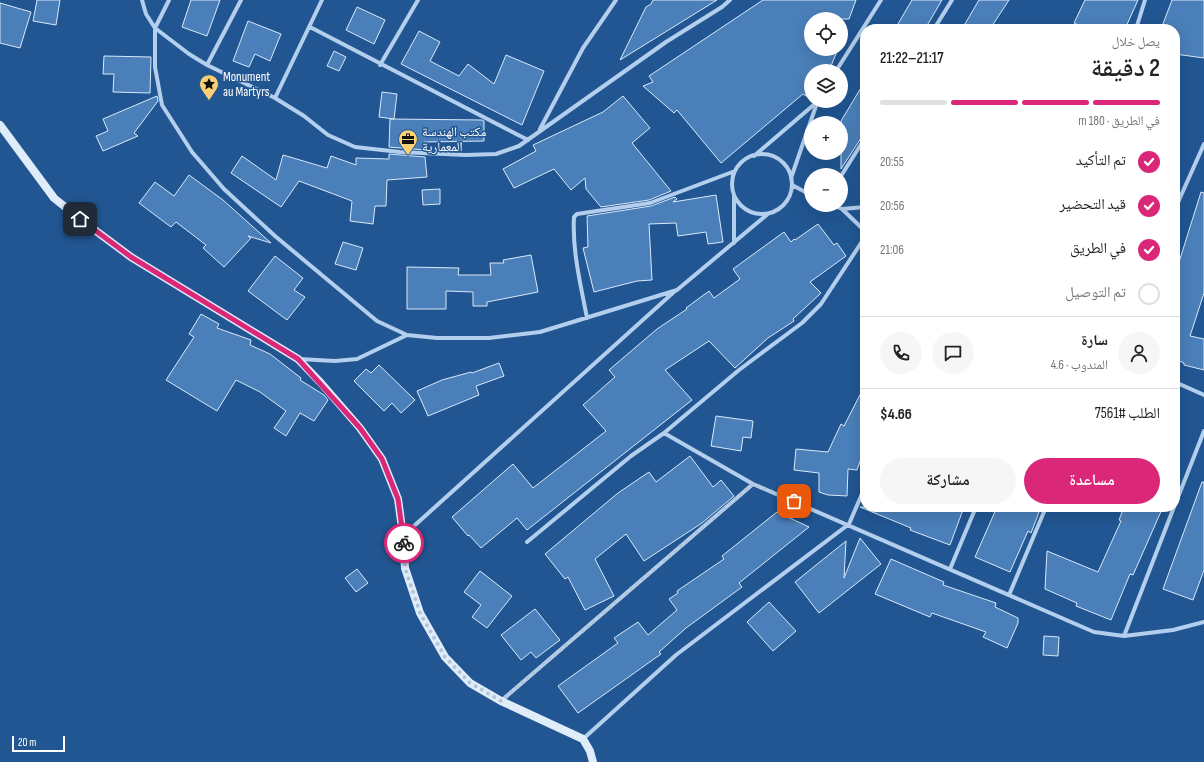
<!DOCTYPE html>
<html lang="ar">
<meta charset="utf-8">
<style>
:root{--surface:#fff;--page:#f6f6f6;--text:#222;--muted:#767676;--line:#e0e0e0;--accent:#db2777}
body{margin:0;font-family:"Sofia Sans Condensed","Noto Naskh Arabic",sans-serif;background:var(--page);color:var(--text);direction:rtl;height:100vh;display:flex;flex-direction:column;font-size:15px;white-space:nowrap}
*{box-sizing:border-box;margin:0}
p{font-size:13px;color:var(--muted)}
.icon{flex:none;width:22px;height:22px;fill:none;stroke:currentColor;stroke-width:2;stroke-linecap:round;stroke-linejoin:round}
.map{position:relative;flex:1;overflow:hidden;direction:ltr}
.sheet{position:absolute;left:860px;top:24px;width:320px;height:488px;display:flex;flex-direction:column;background:var(--surface);border-radius:16px;box-shadow:0 4px 16px #0002;direction:rtl}
.sheet>*{flex:none}
.buttons{position:absolute;left:804px;top:12px;display:grid;gap:8px}
.buttons a{display:grid;place-items:center;width:44px;height:44px;border-radius:50%;background:var(--surface);box-shadow:0 4px 16px #0002;font-size:20px}
.scale{position:absolute;left:12px;bottom:10px;width:53px;box-sizing:border-box;padding-left:4px;border:2px solid #fff;border-top:0;font-size:11px;line-height:14px;white-space:nowrap;color:#fff;-webkit-text-stroke:3px #215692;paint-order:stroke}
.pin{position:absolute;display:grid;place-items:center;width:34px;height:34px;color:#fff;margin:-17px;border-radius:8px;box-shadow:0 2px 6px #0006}
.courier{position:absolute;display:grid;place-items:center;width:40px;height:40px;margin:-20px;border:3px solid #db2777;border-radius:50%;background:#fff;color:#222;box-shadow:0 1px 5px #0007}
.overview em{font-style:normal;font-weight:600}
.overview div{display:flex;flex-direction:column-reverse}
.overview{display:flex;align-items:center;justify-content:space-between;height:68px;padding:0 20px}
h1{font-size:26px;font-weight:600;line-height:30px}
.bar{display:grid;grid-template-columns:repeat(4,1fr);gap:6px 4px;align-content:center;height:48px;padding:0 20px}
.bar i{height:5px;border-radius:3px;background:var(--line)}
.bar .current{background:var(--accent)}
.bar p{grid-column:span 4}
.line{display:flex;align-items:center;gap:10px;padding:0 20px;border-top:1px solid var(--line)}
.line div{flex:1}
.round{display:grid;place-items:center;flex:none;width:42px;height:42px;border-radius:21px;background:var(--page)}
ol{padding:0 20px;list-style:none}
li{display:flex;align-items:center;gap:12px;height:44px}
li p{margin-inline-start:auto}
li .icon{padding:4px;border-radius:50%;background:var(--accent);color:#fff;stroke-width:4}
li:last-child{color:var(--muted)}
li i{width:22px;height:22px;border:2px solid var(--line);border-radius:50%}
.primary-button{display:flex;gap:8px;margin-top:auto;padding:8px 20px}
.primary-button a{flex:1;height:46px;border-radius:24px;background:var(--accent);color:#fff;font-size:16px;font-weight:600;line-height:46px;text-align:center}
.primary-button a+a{background:var(--page);color:var(--text)}
.map>svg:first-child{display:block}
</style>
<div class="map">
<svg width="1204" height="762" viewBox="0 0 1204 762">
<rect width="100%" height="100%" fill="#215692"/>
<path fill="#4a7fb9" stroke="#d9e9fa" d="M37,0h23l-4,25 -23,-4z
M191,0h29l-13,36 -25,-9z
M653,0h64l-97,60 26,-53 5,-3z
M763,0h93l-7,19h-38v30h27l-9,22h-18v28l-8,-5 -82,69 -44,-53 -3,3 -31,-27 10,-4 -4,-6z
M912,0h30l-17,29h-30z
M979,0h30l-19,29h-28z
M1085,0h53l-13,29h-37l-14,-6z
M1172,0h32v58l-29,-4v-25h-14z
M0,3l31,9 -11,36 -20,-5z
M357,7l28,13 -11,24 -28,-14z
M248,21l33,13 -11,27 -15,-7 -6,13 -16,-6z
M419,31l21,11 -10,19 29,15 9,-12 26,20 12,-29 38,16 -22,54 -121,-61z
M334,51l12,6 -7,14 -12,-5z
M104,56l47,1 -1,36 -37,-1 1,-18h-11z
M865,81v51l-24,37v-48z
M382,92l15,2 -3,25 -15,-2z
M157,96l1,5 -24,32 4,3 -35,15 -7,-15 12,-5 -5,-12z
M623,96l27,32 -18,15 39,48 -22,9 -48,7 -15,-18 -1,-11 -14,12 -17,-21 -40,19 -11,-19 33,-18 -3,-6 70,-33z
M390,119l92,1 2,1v20l-60,1 1,8 -36,-3z
M389,154l36,3 2,20 -40,3 -1,26h-11l-2,18 -23,-3 2,-20 -53,-20 -18,26 -50,-34 11,-17 34,24 7,-25 44,13 4,-12 25,9v-7l33,1z
M189,175l34,25 48,43 -23,-7 3,2 -27,29 -21,-19 3,-3 -30,-23 -5,5 -32,-24 16,-21 19,14z
M440,189v15l-17,1 -1,-15z
M1201,192l3,1v100l-14,43 14,3v31l-20,-5v-2l-9,-4v-84z
M716,195l7,47 -15,2 -2,-12 -28,4 -2,-13 -27,1 3,56 -15,1 -43,11 -11,-44 5,-1 -1,-31 64,-10 24,-9 2,2 -4,3z
M818,224l16,21 3,-2 9,13 -36,26 11,11 -28,26 1,2 -26,17 -33,30 -26,-27 -44,29 27,30 -165,130 -10,-12 -36,30 -12,-13 -1,1 -16,-19 61,-53 20,24 73,-57 -23,-26 32,-28 -6,-7 48,-41 30,-20 -1,-1 23,-17 5,7 26,-19 -7,-10 51,-37 7,10 3,-3 1,1z
M343,242l20,6 -7,22 -21,-6z
M531,255l7,37 -51,10v4h-14v-14l-27,-1v18h-39v-42l52,1 -1,7h33l-1,-12h14l-1,-3z
M275,256l28,22 -9,12 11,7 -18,23 -39,-29z
M201,314l18,10 -2,4 34,12 -1,5 20,9 31,24 -1,2 24,15 4,5 -14,21 -14,-8 -14,23 -12,-8 12,-17 -26,-19 -24,-12 -19,31 -51,-31 28,-43 -5,-3z
M499,363l5,13 -28,10 3,9 -51,21 -11,-25 25,-11 29,-8 1,1z
M379,365l36,35 -14,13 -9,-10 -8,8 -30,-30 12,-12 5,4z
M865,385v63l-8,22 -9,-1 -1,27 -19,-1 -9,-3v-19l-25,-3 2,-21 32,3 13,-28 3,2z
M716,416l37,5 -2,17 -8,-1 -2,14 -30,-5z
M690,456l23,31 8,-7 13,16 -32,27 -58,38 -18,-27 -31,25 19,37 -29,14 -17,-33 -3,2 -20,-25 73,-61 31,-21 7,10z
M1202,482h2v88l-11,30 -30,-11z
M860,507h104l-14,38 -40,-15 1,-2z
M997,507h44l-10,26 -3,-2 -18,41 -35,-15z
M1124,507h39l-30,68 -3,-1 -19,46 -35,-14 1,-3 -32,-14 2,-38 51,21 23,-51 -2,-1z
M777,512l32,15 -70,56 3,4 -56,41 -27,24 2,2 -83,59 -20,-27 60,-43 -4,-5 24,-16 10,13 29,-25 -8,-11 9,-6 -1,-2 47,-32 -2,-3z
M860,538l21,26 -62,49 -24,-31 51,-41 -2,37z
M891,559l53,23 -1,3 53,18 -1,4 23,11v5l-11,25 -24,-11 3,-5 -54,-19 -2,4 -55,-23z
M357,569l11,14 -12,9 -11,-14z
M480,571l32,25 -25,32 -15,-11 9,-12 -17,-13z
M769,602l27,29 -23,20 -26,-29z
M535,609l25,31 -24,18 -5,-6 -10,8 -20,-25z
M1044,636l15,1 -1,19 -15,-1z"/>
<g fill="none" stroke-linecap="round" stroke-linejoin="round">
<path stroke="#b3cfed" stroke-width="4" d="M142,0l4,14 9,14v39l7,38 30,47 32,37 51,47 102,85 30,14 30,3h52l51,-6 137,-42 92,-77
M169,0l-14,28 34,26 18,11 68,33 29,18 24,19 27,12 45,5 66,3 30,-1 23,-8 147,-104 56,-35 8,-7
M310,27l218,113
M934,29l18,-29
M1136,29l9,-29
M207,65l34,-65
M380,65l38,-65
M836,71l45,-71
M275,98l47,-98
M540,129l43,-81 33,-48
M732 184a30 30 0 1 1 60 0a30 30 0 1 1-60 0Z
M754,156l63,-54
M841,176l24,-38
M791,178l26,-75
M792,185l19,10
M833,205l9,4 23,22
M842,209l23,-2
M1175,209l29,-65
M734,243v-47
M587,318c-6,-32 -15,-67 -13,-101l3,-3 73,-11 85,-32
M299,359l36,2 22,-2 50,-24
M1175,382l29,13
M664,433l89,51 341,148 30,4 49,-6 31,-8
M1175,505l29,-74
M404,535l271,-244
M527,542l104,-86 33,-23 75,-63 63,-47 19,-19 44,-67
M950,569l26,-62
M1009,595l37,-88
M1124,636l50,-129
M501,701l252,-217
M583,739l93,-84 173,-131 16,-37"/>
<path stroke="#dfecfa" stroke-width="8" d="M0,125l54,73 26,21 51,38 167,102 23,24 39,45 22,31 16,40 5,37 2,32 15,45 25,44 25,26 31,18 82,38 7,12 3,11"/>
</g>
<g fill="none" stroke-linecap="round" stroke-linejoin="round">
<path stroke="#b1c4d9" stroke-width="4" stroke-dasharray="0 7.2" d="M404,543l1,25 15,45 25,44 25,26 31,18 252,-217 41,17"/>
<path stroke="#db2777" stroke-width="5" d="M80,219l51,38 167,102 62,69 22,31 16,40 6,44"/>
</g>
<defs>
<g id="sight-pin" transform="scale(1)"><path d="M0 17L-7.5 6A9.5 9.5 0 1 1 7.5 6Z" fill="#facf75" stroke="#215692"/><path d="M0-6L1.8-2.2L6-1.7L2.9 1.2L3.7 5.4L0 3.3L-3.7 5.4L-2.9 1.2L-6-1.7L-1.8-2.2Z" fill="#111"/></g>
<g id="office-pin" transform="scale(1)"><path d="M0 17L-7.5 6A9.5 9.5 0 1 1 7.5 6Z" fill="#facf75" stroke="#215692"/><path d="M-6-3h4V-5.5h4V-3h4V5H-6ZM-1-4.5V-3h2v-1.5ZM-6 0V1H6V0Z" fill="#111"/></g>
</defs>
<g fill-rule="evenodd">
<use href="#sight-pin" x="209" y="84"/>
<use href="#office-pin" x="408" y="139"/>
</g>
<g text-anchor="middle" dominant-baseline="central" stroke-width="3" stroke-linejoin="round" paint-order="stroke">
<g font-size="13" fill="#fff" stroke="#215692" text-anchor="start">
<text x="223" y="77">Monument<tspan x="223" dy="15">au Martyrs</tspan></text>
<text x="422" y="132">مكتب الهندسة<tspan x="422" dy="15">المعمارية</tspan></text>
</g>
</g>
</svg>
<div class="buttons">
<a><svg class="icon" aria-label="locate" viewBox="0 0 24 24"><circle cx="12" cy="12" r="6"/><path d="M12 2v4M12 18v4M2 12h4M18 12h4"/></svg></a>
<a><svg class="icon" aria-label="layers" viewBox="0 0 24 24"><path d="M12 4l9 5-9 5-9-5zM3 14l9 5 9-5"/></svg></a>
<a>+</a>
<a>−</a>
</div>
<div class="scale">20 m</div>
<div class="pin" style="left:794px;top:501px;background:#ea580c"><svg class="icon" aria-label="bag" viewBox="0 0 24 24"><path d="M5 8h14l-1 12H6zM9 8a3 3 0 0 1 6 0"/></svg></div>
<div class="pin" style="left:80px;top:219px;background:#1f2937"><svg class="icon" aria-label="home" viewBox="0 0 24 24"><path d="M3 11l9-7 9 7M6 9v11h12V9"/></svg></div>
<div class="courier" style="left:404px;top:543px"><svg class="icon" aria-label="bike" viewBox="0 0 24 24"><circle cx="6" cy="16" r="4"/><circle cx="18" cy="16" r="4"/><path d="M6 16l4-8h5l3 8M10 8l3 8H6M13 5h3"/></svg></div>
<section class="sheet">
<div class="overview"><div><h1>2 دقيقة</h1><p>يصل خلال</p></div><em>21:17–21:22</em></div>
<div class="bar"><i class="current"></i><i class="current"></i><i class="current"></i><i></i><p>في الطريق · 180 m</p></div>
<ol>
<li><svg class="icon" aria-label="check" viewBox="0 0 24 24"><path d="M5 12l5 5 9-10"/></svg>تم التأكيد<p>20:55</p></li>
<li><svg class="icon" aria-label="check" viewBox="0 0 24 24"><path d="M5 12l5 5 9-10"/></svg>قيد التحضير<p>20:56</p></li>
<li><svg class="icon" aria-label="check" viewBox="0 0 24 24"><path d="M5 12l5 5 9-10"/></svg>في الطريق<p>21:06</p></li>
<li><i></i>تم التوصيل</li>
</ol>
<div class="line" style="height:72px"><a class="round"><svg class="icon" aria-label="person" viewBox="0 0 24 24"><circle cx="12" cy="8" r="4"/><path d="M4 21q1-7 8-7t8 7"/></svg></a><div><b>سارة</b><p>المندوب · 4.6</p></div><a class="round"><svg class="icon" aria-label="chat" viewBox="0 0 24 24"><path d="M4 5h16v11H9l-5 4z"/></svg></a><a class="round"><svg class="icon" aria-label="phone" viewBox="0 0 24 24"><path d="M5 4h4l2 5-3 2q2 4 5 5l2-3 5 2v4C11 20 4 13 5 4z"/></svg></a></div>
<div class="line" style="height:52px"><div>الطلب #7561</div><b>$4.66</b></div>
<div class="primary-button"><a>مساعدة</a><a>مشاركة</a></div>
</section>
</div>
